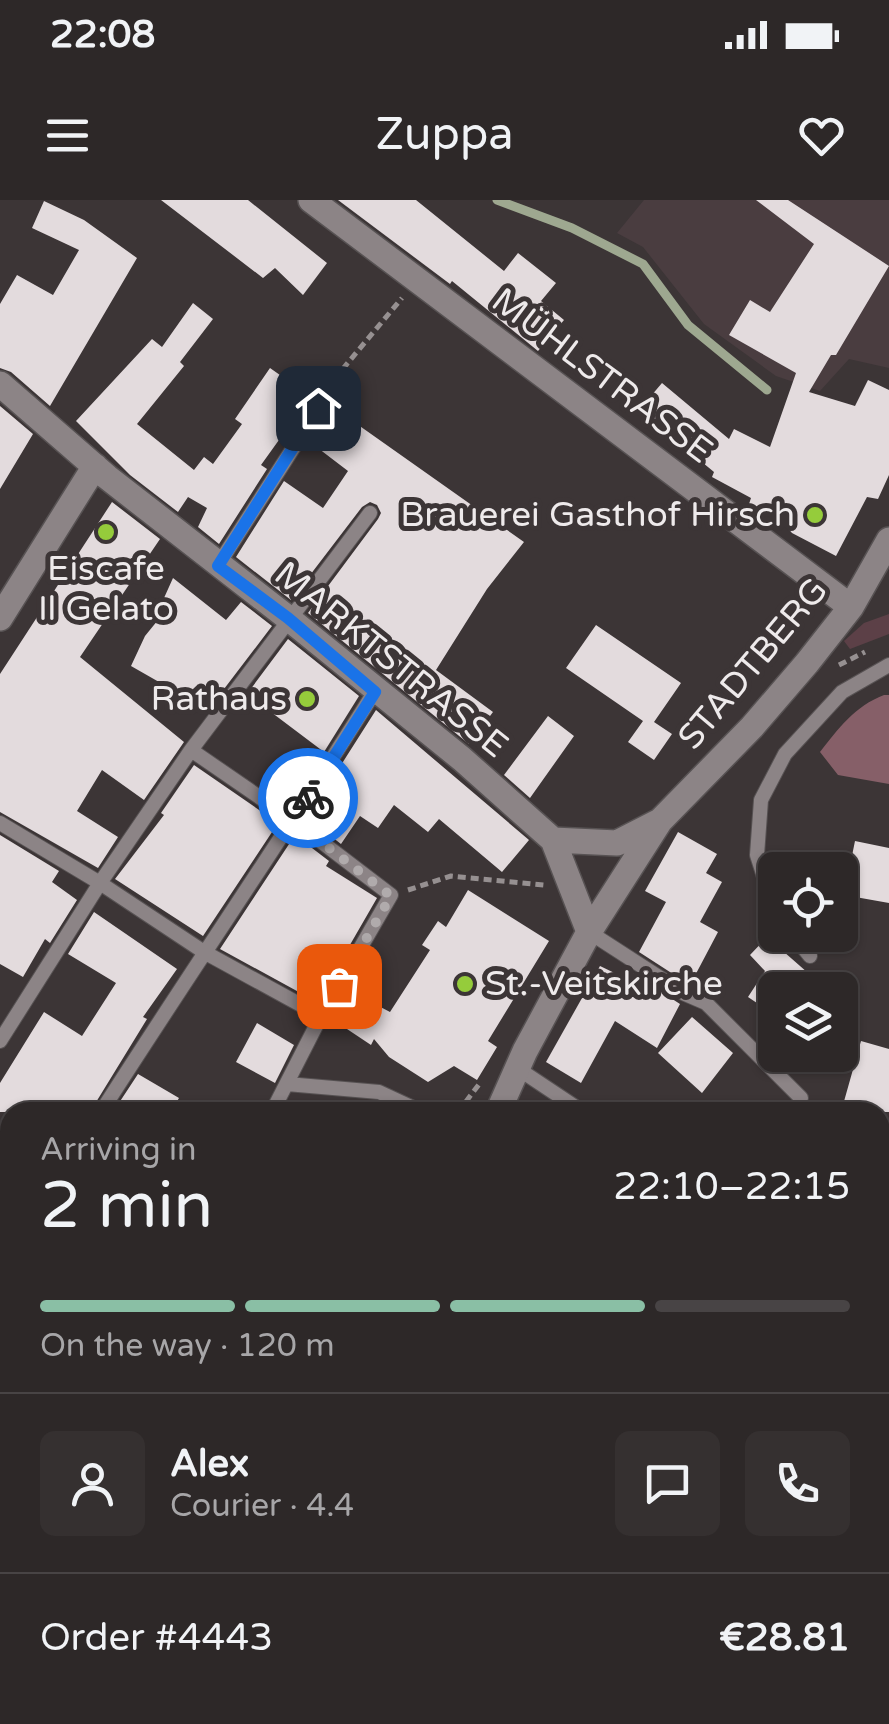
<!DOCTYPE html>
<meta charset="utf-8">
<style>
:root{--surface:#2d2828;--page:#353030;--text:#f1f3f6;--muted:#a7a6a8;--line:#484445;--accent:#8abfa5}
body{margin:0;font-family:"Varela Round",sans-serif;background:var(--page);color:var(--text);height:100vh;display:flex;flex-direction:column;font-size:38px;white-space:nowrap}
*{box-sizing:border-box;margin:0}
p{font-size:32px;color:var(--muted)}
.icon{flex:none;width:55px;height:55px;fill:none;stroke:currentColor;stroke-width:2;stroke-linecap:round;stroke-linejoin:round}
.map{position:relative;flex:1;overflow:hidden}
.sheet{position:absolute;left:0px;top:902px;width:890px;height:622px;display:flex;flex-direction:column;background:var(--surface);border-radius:30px 30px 0 0;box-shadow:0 2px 8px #0004,0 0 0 2px var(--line)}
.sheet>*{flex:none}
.tools{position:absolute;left:758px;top:652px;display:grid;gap:20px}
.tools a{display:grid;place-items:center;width:100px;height:100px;border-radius:15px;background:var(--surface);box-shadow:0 2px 8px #0004,0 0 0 2px var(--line);font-size:50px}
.pin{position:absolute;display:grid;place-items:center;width:85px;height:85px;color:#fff;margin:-42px;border-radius:20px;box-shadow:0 5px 15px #0006}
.courier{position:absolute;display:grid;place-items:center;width:100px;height:100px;margin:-50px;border:8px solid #1a73e8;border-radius:50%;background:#fff;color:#222;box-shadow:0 2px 12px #0007}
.headline em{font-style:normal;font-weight:600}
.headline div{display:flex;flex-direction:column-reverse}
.headline{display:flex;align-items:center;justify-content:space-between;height:170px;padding:0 40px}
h1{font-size:65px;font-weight:600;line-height:75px}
.bar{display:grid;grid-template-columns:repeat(4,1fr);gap:15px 10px;align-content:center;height:120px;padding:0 40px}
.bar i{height:12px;border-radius:8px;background:var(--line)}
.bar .on{background:var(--accent)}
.bar p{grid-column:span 4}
.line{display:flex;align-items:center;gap:25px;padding:0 40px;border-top:2px solid var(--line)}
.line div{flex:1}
.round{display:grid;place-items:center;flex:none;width:105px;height:105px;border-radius:15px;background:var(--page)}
.status{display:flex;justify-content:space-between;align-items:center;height:70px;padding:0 50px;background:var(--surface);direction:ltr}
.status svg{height:28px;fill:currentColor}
header{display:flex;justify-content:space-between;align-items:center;height:130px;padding:0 40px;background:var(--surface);font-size:45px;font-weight:600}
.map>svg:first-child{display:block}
</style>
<div class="status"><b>22:08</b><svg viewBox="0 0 49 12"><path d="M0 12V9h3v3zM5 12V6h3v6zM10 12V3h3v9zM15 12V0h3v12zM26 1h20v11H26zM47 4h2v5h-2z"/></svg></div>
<header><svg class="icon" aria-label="menu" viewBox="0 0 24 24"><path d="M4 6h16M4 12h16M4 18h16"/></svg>Zuppa<svg class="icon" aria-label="heart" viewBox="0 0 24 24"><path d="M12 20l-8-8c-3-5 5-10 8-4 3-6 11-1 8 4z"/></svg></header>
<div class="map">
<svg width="889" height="1524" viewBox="0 0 889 1524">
<rect width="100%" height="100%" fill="#3c3536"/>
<path fill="#4a3d40" d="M644,0h245v168l-40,-9 -29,32 -44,-15 -72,-52 -61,-77 -26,-14z"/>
<path fill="#5c4047" d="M889,414v20l-39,15 -6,-8 20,-18z"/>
<path fill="#865f68" d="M884,495h5v89l-51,-9 -18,-23c18,-23 35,-46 64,-57z
M889,967v557h-164l4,-9h151v-533z"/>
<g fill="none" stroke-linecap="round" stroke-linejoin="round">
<path stroke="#9ea890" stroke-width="9" d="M497,0l75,28 71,36 45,61 79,65"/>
</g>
<path fill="#e3dbdd" d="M161,0h87l79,63 -24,32 -28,-27 -12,10z
M338,0h78l88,71 14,-18 38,30 -15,18 23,19 -26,31 -86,-70 -2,3z
M756,0h32l101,66 -53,89h-5l-22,37 46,14 13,-26 21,10v85l-11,24 -11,-2 -31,59 -44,-23 -6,-7 -37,-22 2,-6 -39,-21 2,-5 -75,-62 23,-27 67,56 5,-10 36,18 26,-74 -67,-38 21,-35 20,12 44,-68z
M44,1l40,19 53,38 -87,148 -39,-34 -11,-4v-64l17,-29 36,20 26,-45 -47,-22z
M193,103l20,16 -33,43 4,4 -47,58 57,46 10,-13 9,7 29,-40 -7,-5 35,-51 44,31 -21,30 -4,-3 -28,39 6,4 -48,75 -21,-17 9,-19 -19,-11 -10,15 -48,-37 -54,-54 76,-82 10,8z
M330,205l194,137 -37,47 -51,81 57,42 -24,32 -161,-131 70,-94 3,-6 -4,-8 -7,-3 -8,5 -71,93 -55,-43 48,-76 39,27 25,-37 -38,-29z
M0,206l33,28 -33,55z
M112,302l48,37 -80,118 104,85 -40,58 -42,-30 -25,41 41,26 -20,31 -98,-56v-138z
M173,378l53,42 15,-18 31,24 -64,84 -77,-44 14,-30 26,-32 -7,-6z
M596,425l85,58 -27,39 18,12 -18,26 -26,-18 15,-21 -77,-53z
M288,439l71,57 -35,56 -77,-58z
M376,510l153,130 -27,32 -63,-53 -11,13 -34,-27 -16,23 -18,-12 -19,28 -32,-25 35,-52 -3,-2z
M548,516l26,20 -44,62 -26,-23z
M194,565l84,58 -75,113 -88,-57 49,-64 -3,-2z
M678,632l39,22 -11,19 16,9 -22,40 18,10 -28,53 -51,-33 27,-50 -21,-11z
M0,635l59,36 -7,11 25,18 -27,43 -5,-4 -22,38 -23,-13z
M295,635l34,26 -3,5 51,32 -60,104 -97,-53z
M855,641l34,7v55l-45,-8z
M468,690l81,51 -61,100 9,6 -20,33 -23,-14 -26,16 -39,-25 -15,-18 -3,6 -39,-26 16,-29 42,22 40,-62 -8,-5 16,-24 8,6z
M94,712l83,57 -34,48 4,2 -57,93h-90v-29l44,-71 38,24 34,-53 -48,-29z
M767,737l41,36 -8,17h-25v25l-27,-18 17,-26 -15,-16z
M600,766l25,12 4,-7 51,33 -23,44 -42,-27 -34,62 -35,-21z
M692,817l41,36 -31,40 -44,-40z
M257,823l37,22 -19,38 -39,-21z
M861,841l28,8v63h-48z
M138,874l41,24 -8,14h-58z"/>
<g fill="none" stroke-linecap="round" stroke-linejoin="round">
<g stroke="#575253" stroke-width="16">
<path id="service" d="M218,365l101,-157
M191,550l103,71 97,74 -70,121 -49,96
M0,623l100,60 104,69 117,64
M775,711l-18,-56 4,-55 24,-46 57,-62 47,-27
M589,732l96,62 21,9 95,95
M793,735l17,21
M0,841l100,-158 91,-133 179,-237
M517,868l66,44
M287,884l92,8 43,20
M101,912c90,-141 185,-279 274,-421"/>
</g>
<g stroke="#575253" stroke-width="28">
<path id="minor" d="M311,0l540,407
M0,184l107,93 181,141 174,141 91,81 64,3 43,-22
M0,418l95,-152
M553,640l36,92
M498,912l27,-61 64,-119 71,-111 92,-94 55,-64 44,-56 38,-67
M0,979l10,7
M0,1322l10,6
M412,1515l19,9
M185,1524l5,-9"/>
</g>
<path stroke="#969091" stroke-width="5" stroke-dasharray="8 5" stroke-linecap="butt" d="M326,189l76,-91
M839,465l26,-13
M408,690l43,-14 93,9
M513,785l12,10 -1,3
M458,912l22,-29
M1,1055l4,-47
M464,1515l22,9
M698,1524l7,-9"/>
<use href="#service" stroke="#8c8486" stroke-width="14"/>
<use href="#minor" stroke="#8c8486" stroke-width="25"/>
</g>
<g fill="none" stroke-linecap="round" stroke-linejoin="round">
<path stroke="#b0abac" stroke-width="10" stroke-dasharray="0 18" d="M308,598l-14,23 97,75 -52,90"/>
<path stroke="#1a73e8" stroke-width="12" d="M308,598l67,-106 -87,-74 -70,-52 100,-158"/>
</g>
<g fill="#95cc3b" stroke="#3c3536" stroke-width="4">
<circle cx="815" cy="315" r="10"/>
<circle cx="106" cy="332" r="10"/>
<circle cx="307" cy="499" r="10"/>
<circle cx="465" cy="784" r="10"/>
</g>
<g text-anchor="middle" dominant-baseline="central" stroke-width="10" stroke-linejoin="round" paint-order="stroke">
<g font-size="35" fill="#eeeaeb" stroke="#3c3536">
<text transform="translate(602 176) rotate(37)">MÜHLSTRASSE</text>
<text transform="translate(391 460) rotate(39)">MARKTSTRASSE</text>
<text transform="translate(753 464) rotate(-50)">STADTBERG</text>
</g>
<g font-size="35" fill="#eeeaeb" stroke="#3c3536" text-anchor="end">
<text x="795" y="315">Brauerei Gasthof Hirsch</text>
<text x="106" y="369" text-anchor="middle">Eiscafe<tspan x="106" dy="40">Il Gelato</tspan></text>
<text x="287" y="499">Rathaus</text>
<text x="485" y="784" text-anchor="start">St.-Veitskirche</text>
</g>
</g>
</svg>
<div class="tools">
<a><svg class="icon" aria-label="locate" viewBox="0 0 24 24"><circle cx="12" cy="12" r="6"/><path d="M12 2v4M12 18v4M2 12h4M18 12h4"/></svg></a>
<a><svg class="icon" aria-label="layers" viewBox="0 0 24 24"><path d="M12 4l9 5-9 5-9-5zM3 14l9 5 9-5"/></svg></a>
</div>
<div class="pin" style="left:339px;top:786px;background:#ea580c"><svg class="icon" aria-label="bag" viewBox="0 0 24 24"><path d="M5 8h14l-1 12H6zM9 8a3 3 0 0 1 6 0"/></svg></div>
<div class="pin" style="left:318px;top:208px;background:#1f2937"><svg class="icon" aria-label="home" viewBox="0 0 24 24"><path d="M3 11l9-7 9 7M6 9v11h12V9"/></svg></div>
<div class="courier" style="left:308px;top:598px"><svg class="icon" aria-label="bike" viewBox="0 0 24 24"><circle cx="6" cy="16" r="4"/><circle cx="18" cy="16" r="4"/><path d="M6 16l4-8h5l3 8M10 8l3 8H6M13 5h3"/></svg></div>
<section class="sheet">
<div class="headline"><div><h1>2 min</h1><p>Arriving in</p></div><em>22:10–22:15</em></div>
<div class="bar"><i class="on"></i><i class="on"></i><i class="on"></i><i></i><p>On the way · 120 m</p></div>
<div class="line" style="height:180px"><a class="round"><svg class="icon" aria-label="person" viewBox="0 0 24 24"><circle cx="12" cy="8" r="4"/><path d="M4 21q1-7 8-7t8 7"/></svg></a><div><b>Alex</b><p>Courier · 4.4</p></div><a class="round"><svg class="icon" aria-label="chat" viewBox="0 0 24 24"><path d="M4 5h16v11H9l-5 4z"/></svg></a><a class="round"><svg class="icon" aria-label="phone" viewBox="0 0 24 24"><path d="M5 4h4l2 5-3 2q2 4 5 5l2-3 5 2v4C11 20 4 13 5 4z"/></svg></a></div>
<div class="line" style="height:130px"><div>Order #4443</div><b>€28.81</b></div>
</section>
</div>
